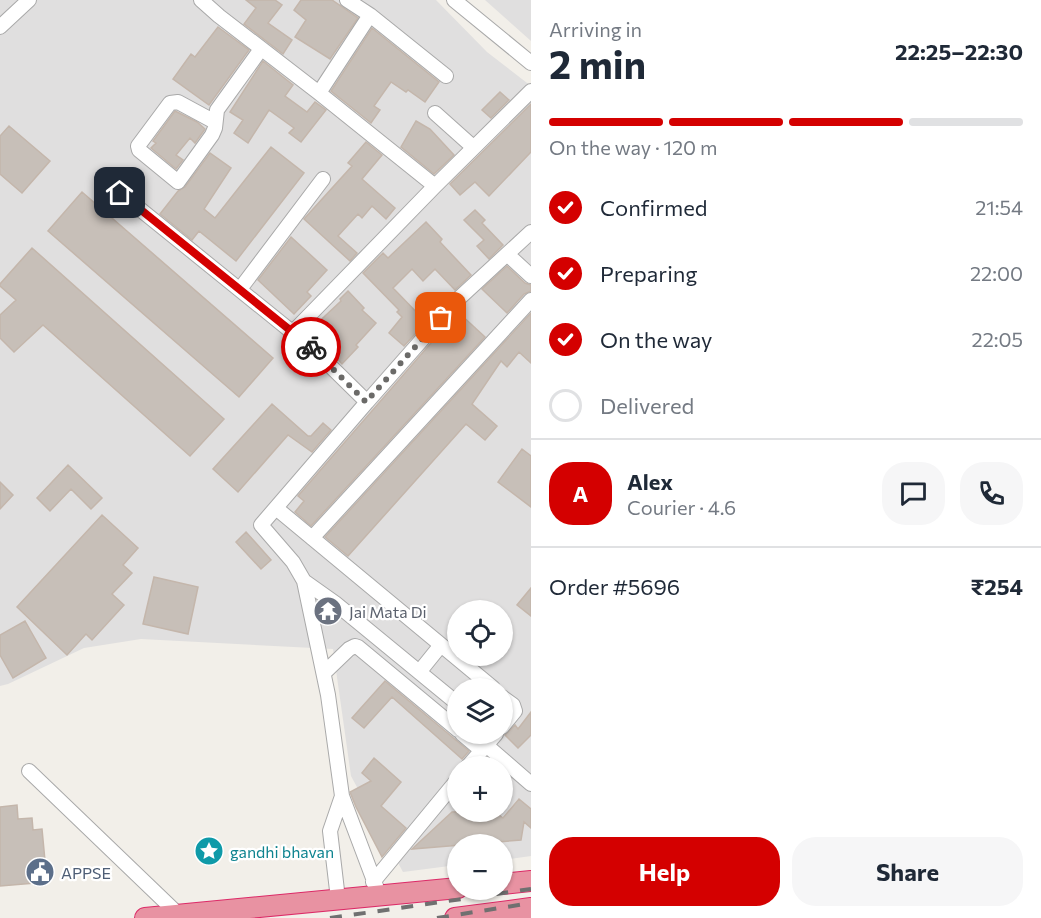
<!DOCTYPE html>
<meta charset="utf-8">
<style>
:root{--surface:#fff;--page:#f6f6f7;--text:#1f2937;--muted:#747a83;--line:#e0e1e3;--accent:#d40000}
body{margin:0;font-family:Commissioner,sans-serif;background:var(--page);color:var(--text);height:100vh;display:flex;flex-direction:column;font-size:22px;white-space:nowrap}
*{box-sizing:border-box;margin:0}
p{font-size:20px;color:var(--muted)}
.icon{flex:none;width:33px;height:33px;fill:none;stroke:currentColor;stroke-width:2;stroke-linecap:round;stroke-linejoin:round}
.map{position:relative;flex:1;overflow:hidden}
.side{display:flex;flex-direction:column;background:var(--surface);width:510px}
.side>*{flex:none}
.buttons{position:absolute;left:447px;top:600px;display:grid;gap:12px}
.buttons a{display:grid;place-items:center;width:66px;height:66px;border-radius:50%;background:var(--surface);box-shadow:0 2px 4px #0004;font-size:30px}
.pin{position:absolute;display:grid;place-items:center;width:51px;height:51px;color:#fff;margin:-26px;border-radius:12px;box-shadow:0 3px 9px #0006}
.courier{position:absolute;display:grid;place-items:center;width:60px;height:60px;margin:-30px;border:4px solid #d40000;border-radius:50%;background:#fff;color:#222;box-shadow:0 2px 8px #0007}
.overview em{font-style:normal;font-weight:700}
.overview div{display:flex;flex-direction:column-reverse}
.overview{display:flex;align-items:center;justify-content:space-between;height:102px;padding:0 18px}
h1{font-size:39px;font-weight:700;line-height:45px}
.bar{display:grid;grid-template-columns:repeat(4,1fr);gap:9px 6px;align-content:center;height:72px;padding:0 18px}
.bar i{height:8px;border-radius:4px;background:var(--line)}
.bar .current{background:var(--accent)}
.bar p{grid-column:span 4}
.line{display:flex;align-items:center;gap:15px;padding:0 18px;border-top:2px solid var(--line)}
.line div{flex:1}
.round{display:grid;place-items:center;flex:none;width:63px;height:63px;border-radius:24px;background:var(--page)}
ol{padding:0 18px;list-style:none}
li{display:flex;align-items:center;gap:18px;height:66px}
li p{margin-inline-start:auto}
li .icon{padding:6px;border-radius:50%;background:var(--accent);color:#fff;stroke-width:4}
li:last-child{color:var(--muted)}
li i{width:33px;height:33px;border:3px solid var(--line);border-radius:50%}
.cta{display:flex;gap:12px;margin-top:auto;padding:12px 18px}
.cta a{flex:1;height:69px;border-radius:24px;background:var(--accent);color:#fff;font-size:24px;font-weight:700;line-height:69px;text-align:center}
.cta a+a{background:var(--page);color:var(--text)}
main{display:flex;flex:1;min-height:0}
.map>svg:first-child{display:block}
</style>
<main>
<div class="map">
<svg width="531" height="918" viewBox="0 0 531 918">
<rect width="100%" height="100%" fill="#f2efe9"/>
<path fill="#e0dfdf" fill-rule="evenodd" d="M0,0h436l51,52 44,34v770l-28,4 -1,-16h-44l-1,21 -54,7 -52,-96 -18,-127 -192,-10 -57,9 -76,36 -8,2zM458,610h44v46h-44zM458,688h44v46h-44zM458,766h44v46h-44z
M485,0h46v41z"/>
<path fill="#c7bfb8" stroke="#c4b6ab" stroke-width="1.5" d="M246,0h29l7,5 -14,18 24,17 -9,14 -39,-30 12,-16z
M301,0h31l26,18 -28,41 -35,-22 11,-17 -12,-10z
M218,27l31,23 -40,55 -36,-26 18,-25 4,3z
M372,28l67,54 -14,20 -17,-12 -2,2 -15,-10 -17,24 6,4 -9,13 -40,-32z
M263,61l30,24 -8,11 22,16 8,-10 11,8 -25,32 -12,-9 5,-5 -25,-18 -21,33 -14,-10 9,-13 -13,-8z
M500,92l9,8 -18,18 -9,-8z
M531,104v48l-42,44 -14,-14 -15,13 -10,-11z
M175,111l22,11 8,7 -10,14 -5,-5 -14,17 7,5 -7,9 -25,-21 5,-5 -3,-2z
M416,121l14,8 24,26 -20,19 -33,-27z
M9,126l41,35 -28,32 -22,-19v-38z
M366,142l16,13 -20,24 33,29 -9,11 -14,-13 -10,12 -4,-4 -20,22 19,17 -7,8 -46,-42 48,-53 -4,-3z
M271,147l33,26 -68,88 -37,-30 -7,9 -32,-26 18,-23 7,-4 25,-34 21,15 -27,41 11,9z
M82,192l191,166 -34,39 -191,-166z
M475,210l10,10 -3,3 21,22 -14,14 -12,-13 7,-6 -20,-20z
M426,222l16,17 -2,3 31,33 -16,15 -20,-21 -12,12 -11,-12 -19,19 33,34 -22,24 -15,-13 13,-16 -5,-5 2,-2 -36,-37 20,-20 5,5z
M291,237l36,33 -20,22 4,4 -17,18 -36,-34z
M32,248l192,171 -34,37 -147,-131 -29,27 -14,-14v-23l16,-15 -16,-14v-2z
M507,266l18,17 6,2v6l-7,3 -17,19 -25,-24z
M348,291l16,17 -2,2 14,13 -20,22 2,2 -16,17 -32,-34 31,-29 -1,-2z
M458,312l27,25 -174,189 -16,-14 9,-11 -6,-5z
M531,313v50l-12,-11 -12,15 -6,-6 -29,43 25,22 -12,14 -19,-16 -118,132 -23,-19z
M272,404l36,32h3l12,-13 8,7 -19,22 -24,-17 -50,57 -25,-23z
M522,449l9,7v51l-33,-25z
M68,465l34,33 -11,11 -20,-20 -21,22 -13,-13z
M0,482l13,13 -13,14z
M102,515l36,33 -15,17 9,8 -20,21 12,11 -32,35 -6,-6 -19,21 -50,-48z
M246,532l25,28 -10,9 -25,-27z
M154,577l44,10 -10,47 -45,-10z
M531,588v28l-14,-11z
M25,621l21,37 -33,20 -13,-23v-20z
M385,681l84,70 -7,8 -70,-62 -28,31 -12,-10z
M531,712v23l-13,13 -13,-13 10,-10 3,4z
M374,758l27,24 -20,24 25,22 -24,29 -26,-50 -6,-15 21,-11 -9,-8z
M519,799l12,10v19l-7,-6 -3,18 -109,9 40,-37h43l8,6z
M17,805l1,14 14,-1 1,12 9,-1 5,53 -47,4v-79z"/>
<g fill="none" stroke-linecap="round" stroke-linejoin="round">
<g stroke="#a9a9a9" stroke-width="16">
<path id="minor" d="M201,0l18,16 100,77 116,93
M347,0l23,15
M454,0l77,63
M0,27l29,-27
M319,93l51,-78 76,61
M435,113l38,34
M215,122l-37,-20 -8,1 -32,43 1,4 39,32 34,-47 3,-7 2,-18 44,-61
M120,193l193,156 54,53 -106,123 32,37 11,19 24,114 14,101 37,98
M507,254l24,22
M240,289l83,-110
M293,332l142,-146 96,-95
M367,402l89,-101 75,-69
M276,508l217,180
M312,538l219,-238
M304,581l31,22 123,101
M420,671l21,-26
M324,673l25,-24 6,-3 3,1 100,83
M502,697l11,8 2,6 -13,16
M462,734l19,16
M486,745l45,39
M468,766l28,-32
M29,771l150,144
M373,882l85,-103
M338,899l-8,-68 12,-35"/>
</g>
<g stroke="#dc2a67" stroke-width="22">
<path id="highway" d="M502,884l29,-3
M145,918l313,-30
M455,918l76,-10"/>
</g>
<use href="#minor" stroke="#fff" stroke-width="14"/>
<use href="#highway" stroke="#e892a2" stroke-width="20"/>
<path stroke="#707070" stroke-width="4" stroke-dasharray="12 12" stroke-linecap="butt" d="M330,918l201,-29
M437,918l94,-15"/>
</g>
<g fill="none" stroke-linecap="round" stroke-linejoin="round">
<path stroke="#6b6a68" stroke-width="6" stroke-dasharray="0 10.8" d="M311,347l55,55 75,-84"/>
<path stroke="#d40000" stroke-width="8" d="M120,193l191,154"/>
</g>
<defs>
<g id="temple-disc" transform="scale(1.5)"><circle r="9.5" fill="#6b7280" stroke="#fff"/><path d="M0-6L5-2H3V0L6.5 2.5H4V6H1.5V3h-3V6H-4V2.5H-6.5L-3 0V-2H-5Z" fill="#fff"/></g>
<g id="sight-disc" transform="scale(1.5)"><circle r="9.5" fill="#0f9aa8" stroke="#fff"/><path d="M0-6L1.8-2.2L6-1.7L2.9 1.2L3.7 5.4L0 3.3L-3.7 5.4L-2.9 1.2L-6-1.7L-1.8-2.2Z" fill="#fff"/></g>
<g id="civic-disc" transform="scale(1.5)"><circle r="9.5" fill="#5c6f8a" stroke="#fff"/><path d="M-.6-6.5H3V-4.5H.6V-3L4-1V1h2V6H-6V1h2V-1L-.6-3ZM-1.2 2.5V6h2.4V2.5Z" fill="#fff"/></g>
</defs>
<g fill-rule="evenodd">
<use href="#temple-disc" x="328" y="611"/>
<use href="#sight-disc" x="209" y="851"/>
<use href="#civic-disc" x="40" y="872"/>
</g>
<g text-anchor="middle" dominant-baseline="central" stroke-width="4.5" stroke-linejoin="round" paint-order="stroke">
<g font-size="16" fill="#5b616d" stroke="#fff" text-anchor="start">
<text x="349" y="611">Jai Mata Di</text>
</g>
<g font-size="16" fill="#0d838f" stroke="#fff" text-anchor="start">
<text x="230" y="851">gandhi bhavan</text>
</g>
<g font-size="16" fill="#4e5e75" stroke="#fff" text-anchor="start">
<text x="61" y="872">APPSE</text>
</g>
</g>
</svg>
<div class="buttons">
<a><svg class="icon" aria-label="locate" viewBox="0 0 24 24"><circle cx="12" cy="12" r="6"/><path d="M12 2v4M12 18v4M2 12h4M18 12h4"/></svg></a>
<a><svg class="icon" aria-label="layers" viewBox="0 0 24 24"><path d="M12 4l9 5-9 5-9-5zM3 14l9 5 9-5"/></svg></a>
<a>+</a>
<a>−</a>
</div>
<div class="pin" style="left:441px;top:318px;background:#ea580c"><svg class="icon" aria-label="bag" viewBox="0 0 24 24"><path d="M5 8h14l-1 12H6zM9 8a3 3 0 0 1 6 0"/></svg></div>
<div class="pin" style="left:120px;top:193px;background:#1f2937"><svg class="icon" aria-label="home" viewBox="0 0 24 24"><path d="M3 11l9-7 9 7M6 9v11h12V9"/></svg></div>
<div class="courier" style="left:311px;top:347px"><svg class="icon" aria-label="bike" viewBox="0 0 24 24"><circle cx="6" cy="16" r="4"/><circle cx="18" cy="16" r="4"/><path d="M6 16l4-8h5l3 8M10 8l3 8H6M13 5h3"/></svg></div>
</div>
<section class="side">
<div class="overview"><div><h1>2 min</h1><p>Arriving in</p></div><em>22:25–22:30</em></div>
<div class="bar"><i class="current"></i><i class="current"></i><i class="current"></i><i></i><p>On the way · 120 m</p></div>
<ol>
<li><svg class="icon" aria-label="check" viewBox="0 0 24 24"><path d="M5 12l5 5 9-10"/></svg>Confirmed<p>21:54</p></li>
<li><svg class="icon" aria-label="check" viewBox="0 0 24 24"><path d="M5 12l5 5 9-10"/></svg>Preparing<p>22:00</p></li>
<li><svg class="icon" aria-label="check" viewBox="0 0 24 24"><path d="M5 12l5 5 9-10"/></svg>On the way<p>22:05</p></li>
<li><i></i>Delivered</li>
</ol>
<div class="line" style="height:108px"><b class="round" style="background:var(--accent);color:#fff">A</b><div><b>Alex</b><p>Courier · 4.6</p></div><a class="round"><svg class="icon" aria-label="chat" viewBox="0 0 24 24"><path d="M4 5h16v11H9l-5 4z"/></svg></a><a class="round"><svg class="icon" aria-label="phone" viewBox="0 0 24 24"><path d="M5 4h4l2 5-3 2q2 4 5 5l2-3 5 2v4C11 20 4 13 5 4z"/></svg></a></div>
<div class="line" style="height:78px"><div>Order #5696</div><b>₹254</b></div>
<div class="cta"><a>Help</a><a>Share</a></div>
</section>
</main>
